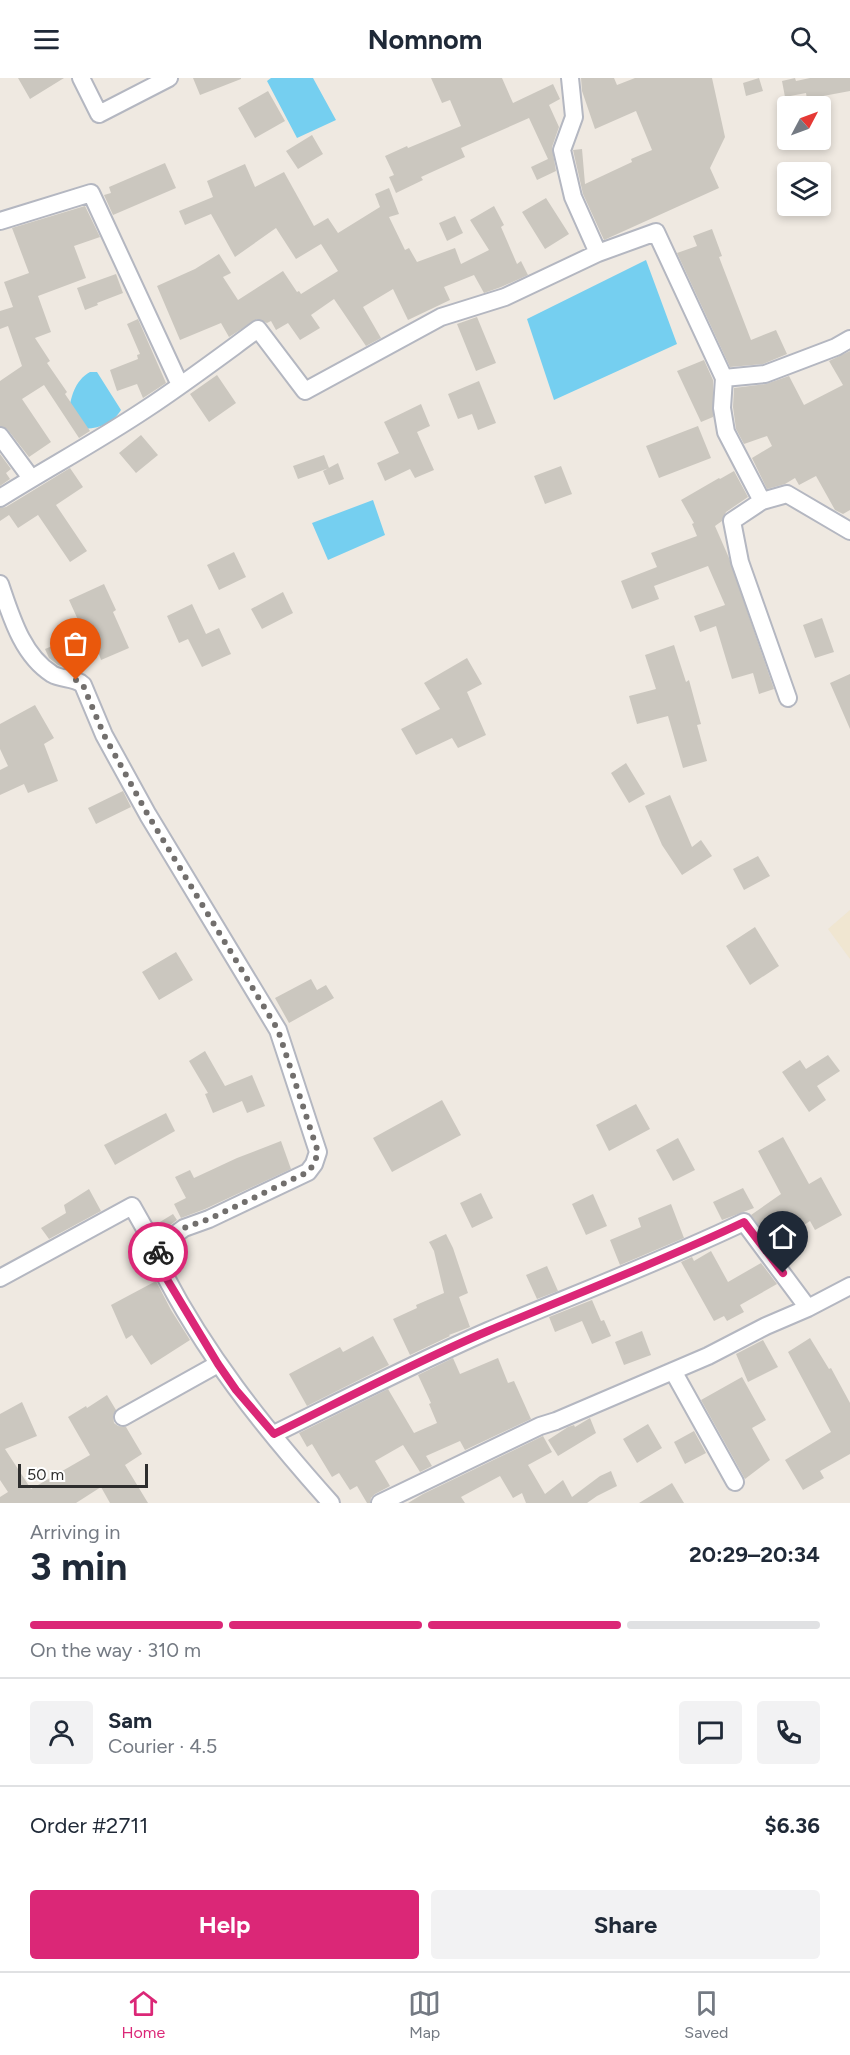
<!DOCTYPE html>
<meta charset="utf-8">
<style>
:root{--surface:#fff;--page:#f2f2f3;--text:#1f2937;--muted:#747a83;--line:#e0e1e3;--accent:#db2777}
body{margin:0;font-family:Figtree,sans-serif;background:var(--page);color:var(--text);height:100vh;display:flex;flex-direction:column;font-size:22px;white-space:nowrap}
*{box-sizing:border-box;margin:0}
p{font-size:20px;color:var(--muted)}
.icon{flex:none;width:33px;height:33px;fill:none;stroke:currentColor;stroke-width:2;stroke-linecap:round;stroke-linejoin:round}
.map{position:relative;height:1425px;overflow:hidden}
.sheet{display:flex;flex-direction:column;background:var(--surface);flex:1}
.sheet>*{flex:none}
.needle{width:39px;rotate:49deg}
.tools{position:absolute;left:777px;top:18px;display:grid;gap:12px}
.tools a{display:grid;place-items:center;width:54px;height:54px;border-radius:6px;background:var(--surface);box-shadow:0 3px 9px #0003;font-size:30px}
.scale{position:absolute;left:18px;bottom:15px;width:130px;box-sizing:border-box;padding-left:6px;border:3px solid #2e2e2e;border-top:0;font-size:16px;line-height:21px;white-space:nowrap;color:#2e2e2e;-webkit-text-stroke:4px #fff;paint-order:stroke}
.pin{position:absolute;display:grid;place-items:center;width:51px;height:51px;color:#fff;margin:-62px -26px;border-radius:50% 50% 50% 0;rotate:-45deg;box-shadow:0 0 6px #0007}
.pin .icon{rotate:45deg}
.courier{position:absolute;display:grid;place-items:center;width:60px;height:60px;margin:-30px;border:4px solid #db2777;border-radius:50%;background:#fff;color:#222;box-shadow:0 2px 8px #0007}
.headline em{font-style:normal;font-weight:700}
.headline div{display:flex;flex-direction:column-reverse}
.headline{display:flex;align-items:center;justify-content:space-between;height:102px;padding:0 30px}
h1{font-size:39px;font-weight:700;line-height:45px}
.bar{display:grid;grid-template-columns:repeat(4,1fr);gap:9px 6px;align-content:center;height:72px;padding:0 30px}
.bar i{height:8px;border-radius:4px;background:var(--line)}
.bar .active{background:var(--accent)}
.bar p{grid-column:span 4}
.line{display:flex;align-items:center;gap:15px;padding:0 30px;border-top:2px solid var(--line)}
.line div{flex:1}
.round{display:grid;place-items:center;flex:none;width:63px;height:63px;border-radius:6px;background:var(--page)}
.button{display:flex;gap:12px;margin-top:auto;padding:12px 30px}
.button a{flex:1;height:69px;border-radius:6px;background:var(--accent);color:#fff;font-size:24px;font-weight:700;line-height:69px;text-align:center}
.button a+a{background:var(--page);color:var(--text)}
header{display:flex;justify-content:space-between;align-items:center;height:78px;padding:0 30px;background:var(--surface);font-size:27px;font-weight:700}
.menu{display:flex;justify-content:space-around;align-items:center;height:84px;border-top:2px solid var(--line);background:var(--surface);font-size:16px;color:var(--muted)}
.menu a{display:grid;justify-items:center;gap:3px}
.menu .active{color:var(--accent)}
.map>svg:first-child{display:block}
</style>
<header><svg class="icon" aria-label="menu" viewBox="0 0 24 24"><path d="M4 6h16M4 12h16M4 18h16"/></svg>Nomnom<svg class="icon" aria-label="search" viewBox="0 0 24 24"><circle cx="10" cy="10" r="6"/><path d="M15 15l6 6"/></svg></header>
<div class="map">
<svg width="850" height="1425" viewBox="0 0 850 1425">
<rect width="100%" height="100%" fill="#efe9e1"/>
<path fill="#f0e6d1" d="M850,832v49l-22,-30z"/>
<path fill="#75cff0" d="M271,0h42l23,42 -39,18 -30,-57z
M646,182l31,84 -123,56 -27,-81z
M90,294h7l24,38c-9,14 -19,17 -35,19l-18,-14c3,-17 6,-34 22,-43z
M373,422l12,35 -57,25 -16,-37z"/>
<path fill="#cbc7bf" d="M18,0h46l-34,21z
M193,0h48v1l-41,16z
M431,0h71l11,25 40,-19 7,15 -11,6 10,22 -7,20 4,24 -19,9 -6,-13 17,-8 -19,-41 -68,30 4,9 -44,20 2,3 -27,13 -7,-16 5,-2 -9,-19 22,-10 1,2 53,-22 -11,-26 -8,3z
M581,0h33l3,7 18,-7h77l13,59 -15,31 9,20 -115,52 -21,-46 -10,-44 9,-1 3,35 47,-22 -1,-3 21,-9 -16,-39 -41,18 -13,-38z
M759,0l4,13 -17,5 -3,-13z
M795,0l1,3 14,-3h40v13l-43,8 -1,-6 -21,4 -3,-16z
M268,13l17,30 -30,17 -17,-30z
M312,57l11,19 -25,15 -12,-18z
M165,85l11,25 -63,27 -9,-20 7,-2 -2,-6z
M245,86l10,23 29,-15 30,54 14,-8 10,15 42,-26 -5,-13 14,-6 10,26 -10,3 16,33 4,-2 8,14 38,-14 6,16 28,-14 -19,-30 24,-14 10,19 -3,2 16,37 4,-3 7,14 -27,12 -17,6 -10,-18 -30,12 6,13 -42,20 -15,-31 -30,18 18,31 -15,8 -32,-47 -23,16 9,13 -20,12 -12,-17 -12,7 -5,-9 -4,2 -10,-4 -28,18 -8,-14 -41,17 -23,-54 38,-17 24,-15 12,19 -8,4 15,23 45,-29 14,21 2,-1 2,3 37,-23 -17,-27 -25,15 -20,-31 -41,29 -24,-43 -26,11 -6,-14 34,-14 -6,-16z
M546,120l23,36 -24,15 -23,-37z
M85,128l15,31 -26,9 12,32 -48,18 13,36 -16,6 15,23 -3,2 20,29 -2,2 25,37 -11,7 -35,-53 -22,14 29,43 -22,15 -21,-27 -8,-4v-45l22,-15 -14,-40 -8,3v-18l13,-4 -9,-25 25,-9 -17,-45z
M455,138l8,17 -16,8 -8,-18z
M712,151l10,27 -3,1 32,83 25,-10 11,24 -24,10 -33,3 -53,-114 20,-7 -4,-10z
M116,196l7,19 -26,10 1,2 -13,5 -8,-22z
M477,239l19,46 -20,8 -19,-47z
M138,241l28,64 -23,15 -6,-14 -20,7 -7,-21 28,-11 -1,-4 3,-1 -13,-30z
M850,273v159l-7,4 -8,-4 -19,-34 -17,9 -4,-7 -10,6 -18,5 -15,-31 20,-12 -5,-10 -23,8 -8,-15 -3,-22 1,-19 32,-4 23,-8 15,29 39,-20 -14,-24z
M704,282l9,20v37l-12,5 -24,-51z
M217,297l19,28 -27,19 -19,-28z
M479,303l17,42 -18,7 -6,-16 -14,5 -10,-25z
M421,326l9,22 -13,6 17,38 -19,8 -5,-9 -25,12 -8,-18 22,-10 -15,-31z
M698,348l13,32 -52,20 -13,-32z
M141,357l17,20 -22,18 -17,-20z
M0,376l11,15 -5,4 4,6 -10,7z
M324,377l5,13 -31,11 -5,-13z
M338,385l6,16 -15,6 -6,-14z
M561,388l11,28 -27,10 -11,-28z
M70,390l13,19 -27,18 31,46 -17,11 -32,-47 -20,13 -9,-13 -9,6v-13l6,-1z
M734,393l14,26 -22,15 -4,9 -7,5 14,32 45,131 -15,5 -6,-21 -21,6 -16,-53 -16,6 -6,-16 31,-11 -17,-39 -54,20 5,13 -27,10 -11,-28 36,-14 -6,-14 46,-17 -5,-12 2,-1 -13,-23 38,-22 1,1z
M234,474l12,25 -27,13 -12,-25z
M104,506l12,26 -3,2 16,36 -28,12 -2,-6 -33,14 -8,-3 -9,-7 -4,-9 39,-16 -15,-33z
M283,514l10,21 -31,16 -11,-20z
M192,526l14,30 13,-6 12,26 -29,13 -14,-28 -9,4 -12,-27z
M822,540l12,34 -19,6 -12,-33z
M674,567l12,37 3,-2 12,44 -4,1 10,36 -24,7 -15,-52 -31,8 -8,-28 27,-7 -11,-34z
M467,580l15,26 -15,8 19,43 -28,13 -6,-10 -36,17 -15,-26 39,-20 -16,-26z
M850,596v55l-20,-46z
M35,627l19,33 -10,6 14,37 -30,12 -4,-9 -24,11v-25l8,-4 -8,-17v-25z
M626,685l19,31 -16,9 -18,-30z
M123,713l8,16 -35,17 -8,-16z
M670,717l22,52 9,-7 11,16 -30,19 -20,-30 -17,-39z
M758,778l12,20 -26,14 -11,-21z
M755,849l24,39 -29,19 -24,-39z
M176,874l17,28 -34,20 -17,-28z
M311,901l6,11 9,-5 8,13 -45,25 -14,-25z
M205,973l20,35 27,-11 13,31 -18,7 -5,-12 -29,12 -8,-19 3,-1 -19,-32z
M828,977l12,16 -23,15 9,14 -17,12 -27,-40 18,-12 6,9z
M442,1022l19,35 -69,37 -19,-34z
M636,1026l14,25 -41,22 -13,-26z
M166,1035l9,18 -60,34 -11,-20z
M783,1059l26,47 12,-7 21,38 -27,15 -5,-9 -36,24 -23,-30 30,-21 -23,-43z
M678,1060l17,32 -22,11 -17,-31z
M281,1063l10,28 -86,40 -24,9 -7,-14 12,-6 -11,-21 15,-7 4,8 43,-20z
M743,1110l11,20 -32,12 -9,-18z
M89,1111l12,22 -52,28 -8,-11 25,-15 -2,-8z
M481,1115l12,25 -21,10 -12,-25z
M593,1116l14,32 -21,9 -14,-31z
M671,1126l13,34 -64,27 -10,-25 31,-13 -3,-9z
M173,1136l4,6 -18,13 -4,-8z
M446,1156l7,14 15,45 -9,4 11,30 -21,8 1,1 -40,19 -17,-36 24,-11 -1,-3 28,-12 -10,-42 -5,-9z
M711,1173l17,31 33,-19 16,21 -37,21 4,7 -17,9 -3,-5 -10,5 -33,-59 11,-5 2,4z
M547,1188l11,25 -21,8 -11,-24z
M156,1203l15,29 19,30 -39,25 -19,-30 -6,4 -15,-34z
M592,1222l9,21 3,-1 7,16 -19,8 -10,-23 -27,11 -6,-15z
M642,1253l9,24 -27,10 -9,-23z
M373,1258l16,29 -82,41 -18,-32 51,-27 3,5z
M810,1260l19,31 2,-1 19,35v51l-30,17 4,7 -21,12 -18,-30 46,-28 -43,-80z
M763,1262l15,27 -30,15 -12,-28z
M453,1280l7,16 38,-16 10,25 6,-2 17,38 -66,31 -5,-9 -34,15 6,10 -12,6 -17,-27 -28,16 15,25 -15,8 -4,4 -1,5h-3l-10,-17 -7,4 -11,-17 -7,4 -20,-33 -5,3 -8,-14 89,-44 26,44 23,-10 -8,-19 2,-1 -13,-28z
M742,1299l24,43 -14,8 18,32 -25,19 -44,-79z
M107,1317l9,15 -3,6 1,7 4,3 8,1 16,27 -17,11 23,38h-38l-9,-16 -25,16h-76v-6l8,-5 -8,-12v-66l22,-12 15,34 -32,13 26,40 59,-34 -22,-38 18,-11 1,2z
M590,1340l6,15 -38,23 -10,-16 20,-13 6,-2 1,2z
M648,1346l14,24 -25,15 -14,-24z
M694,1353l12,22 -21,11 -11,-22z
M543,1358l9,16 -24,13 17,29 18,-14 9,17 28,-21 11,-5 6,15 -20,10 -10,7h-61l-4,-10 -9,5 -13,-22 -39,21 4,6h-57l15,-9z
M672,1405l12,20h-45z"/>
<g fill="none" stroke-linecap="round" stroke-linejoin="round">
<g stroke="#b4b7c1" stroke-width="20">
<path id="street" d="M81,0l18,36 70,-36
M570,0l4,39 -12,33 11,47 25,56
M0,143l91,-28 89,192
M724,300l-2,30 4,24 36,69 -30,20 8,41 48,136
M0,358l31,42
M0,420c48,-30 98,-57 146,-89 38,-25 75,-53 112,-80l47,62 136,-74 64,-20 93,-44 58,-21 68,146 41,-4 71,-27 14,-8
M762,423l25,-7 63,37
M0,506c11,32 22,71 52,90 10,6 23,3 31,11l21,50 44,80 130,215 40,122 -4,12 -6,8 -99,47 -25,9 -23,17 -4,15c45,91 107,168 174,243
M0,1200l132,-72 26,46
M673,1293l62,111
M123,1339l95,-53
M274,1356c71,-35 141,-71 214,-103 85,-36 172,-69 256,-109l64,86 42,-22
M380,1425l160,-77 16,-5 152,-65 58,-30 42,-18"/>
</g>
<use href="#street" stroke="#fff" stroke-width="16"/>
</g>
<g fill="none" stroke-linecap="round" stroke-linejoin="round">
<path stroke="#726f6d" stroke-width="6" stroke-dasharray="0 10.8" d="M76,602l7,5 21,50 44,80 130,215 40,122 -4,12 -6,8 -99,47 -25,9 -23,17 -3,7"/>
<path stroke="#db2777" stroke-width="8" d="M158,1174l-1,8 8,16 53,88 18,26 38,44c71,-35 141,-72 214,-103 85,-36 172,-69 256,-109l39,51"/>
</g>
</svg>
<div class="tools">
<a><svg class="needle" viewBox="-14 -14 28 28"><path d="M0-13l5 13h-10z" fill="#e53935"/><path d="M0 13l5-13h-10z" fill="#747a83"/></svg></a>
<a><svg class="icon" aria-label="layers" viewBox="0 0 24 24"><path d="M12 4l9 5-9 5-9-5zM3 14l9 5 9-5"/></svg></a>
</div>
<div class="scale">50 m</div>
<div class="pin" style="left:76px;top:602px;background:#ea580c"><svg class="icon" aria-label="bag" viewBox="0 0 24 24"><path d="M5 8h14l-1 12H6zM9 8a3 3 0 0 1 6 0"/></svg></div>
<div class="pin" style="left:783px;top:1195px;background:#1f2937"><svg class="icon" aria-label="home" viewBox="0 0 24 24"><path d="M3 11l9-7 9 7M6 9v11h12V9"/></svg></div>
<div class="courier" style="left:158px;top:1174px"><svg class="icon" aria-label="bike" viewBox="0 0 24 24"><circle cx="6" cy="16" r="4"/><circle cx="18" cy="16" r="4"/><path d="M6 16l4-8h5l3 8M10 8l3 8H6M13 5h3"/></svg></div>
</div>
<section class="sheet">
<div class="headline"><div><h1>3 min</h1><p>Arriving in</p></div><em>20:29–20:34</em></div>
<div class="bar"><i class="active"></i><i class="active"></i><i class="active"></i><i></i><p>On the way · 310 m</p></div>
<div class="line" style="height:108px"><a class="round"><svg class="icon" aria-label="person" viewBox="0 0 24 24"><circle cx="12" cy="8" r="4"/><path d="M4 21q1-7 8-7t8 7"/></svg></a><div><b>Sam</b><p>Courier · 4.5</p></div><a class="round"><svg class="icon" aria-label="chat" viewBox="0 0 24 24"><path d="M4 5h16v11H9l-5 4z"/></svg></a><a class="round"><svg class="icon" aria-label="phone" viewBox="0 0 24 24"><path d="M5 4h4l2 5-3 2q2 4 5 5l2-3 5 2v4C11 20 4 13 5 4z"/></svg></a></div>
<div class="line" style="height:78px"><div>Order #2711</div><b>$6.36</b></div>
<div class="button"><a>Help</a><a>Share</a></div>
</section>
<nav class="menu">
<a class="active"><svg class="icon" aria-label="home" viewBox="0 0 24 24"><path d="M3 11l9-7 9 7M6 9v11h12V9"/></svg>Home</a>
<a><svg class="icon" aria-label="map" viewBox="0 0 24 24"><path d="M3 6l6-2 6 2 6-2v14l-6 2-6-2-6 2zM9 4v14M15 6v14"/></svg>Map</a>
<a><svg class="icon" aria-label="saved" viewBox="0 0 24 24"><path d="M7 4h10v16l-5-4-5 4z"/></svg>Saved</a>
</nav>
